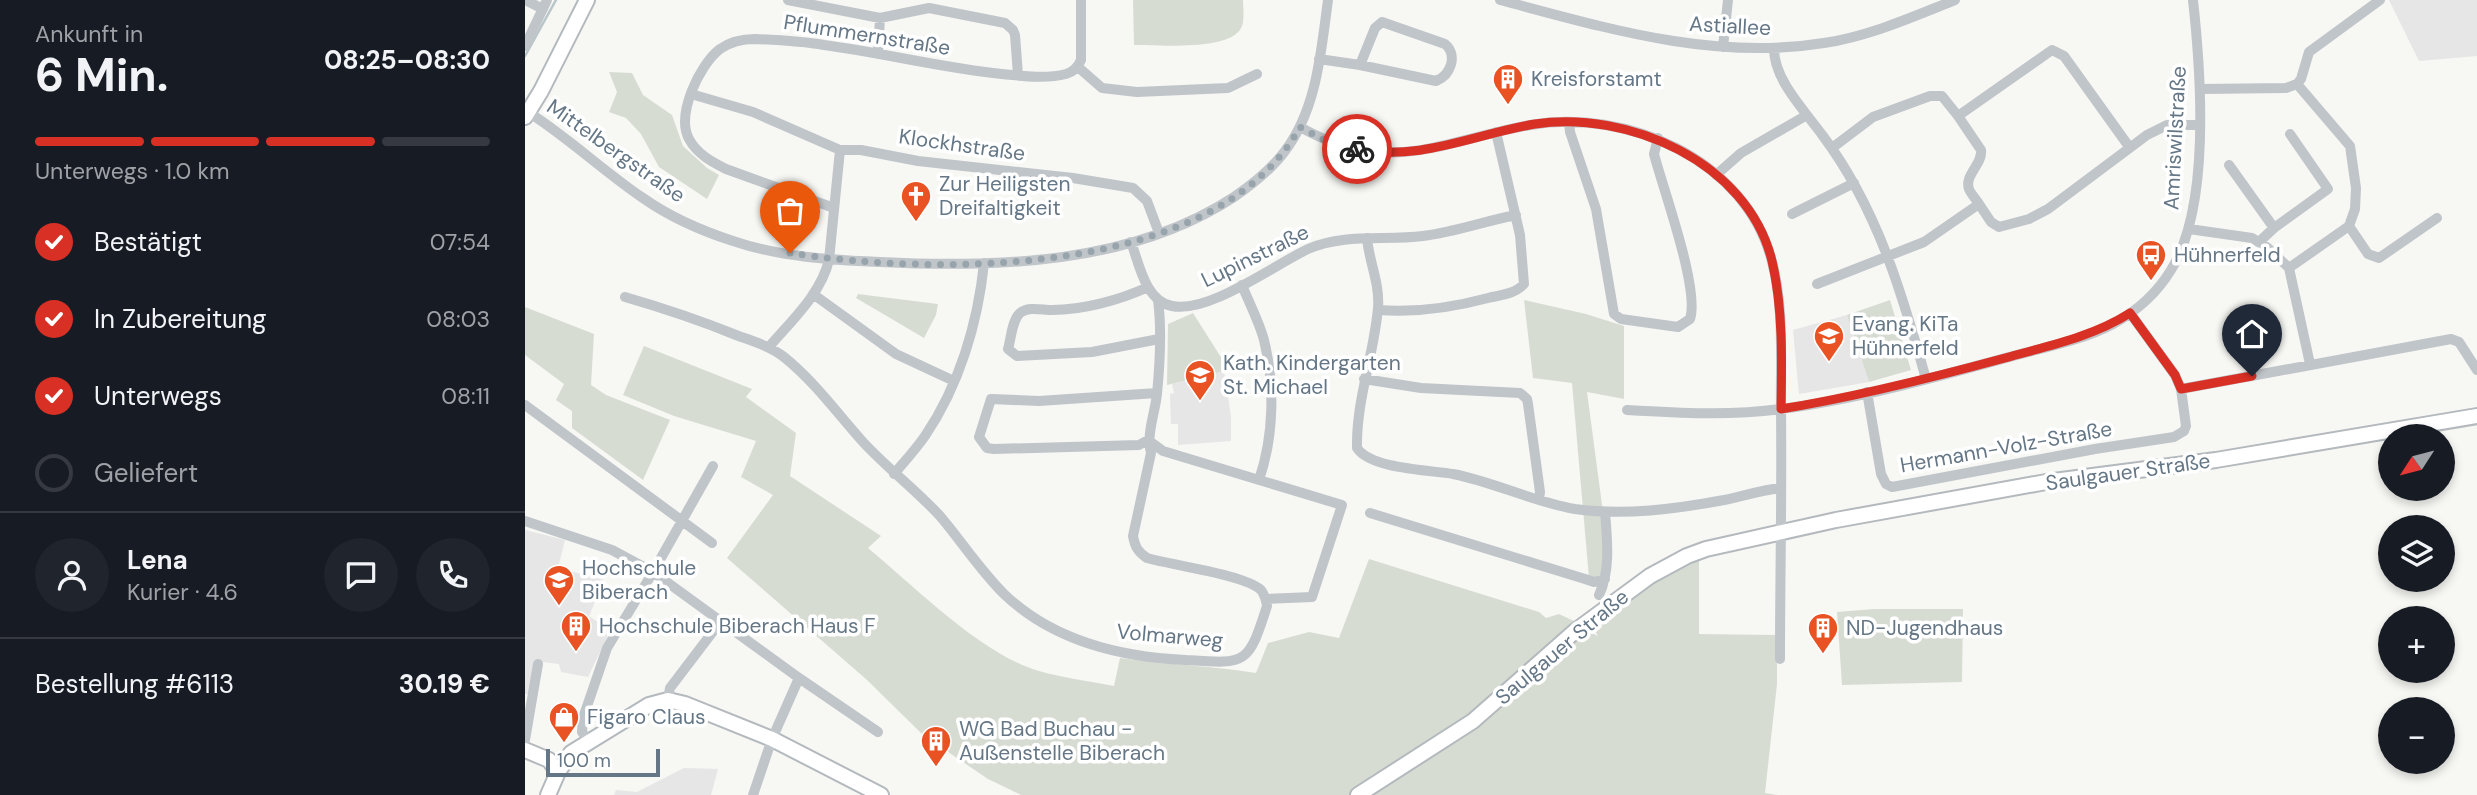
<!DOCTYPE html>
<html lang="de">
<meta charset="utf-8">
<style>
:root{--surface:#171b24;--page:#20242c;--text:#f1f3f6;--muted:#9ea1a6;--line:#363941;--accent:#d93025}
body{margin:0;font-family:"DM Sans",sans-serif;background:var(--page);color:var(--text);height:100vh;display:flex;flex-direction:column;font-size:26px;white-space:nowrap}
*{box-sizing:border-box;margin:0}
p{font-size:23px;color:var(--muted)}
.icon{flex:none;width:38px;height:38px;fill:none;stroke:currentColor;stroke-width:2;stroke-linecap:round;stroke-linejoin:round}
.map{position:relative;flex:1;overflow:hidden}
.details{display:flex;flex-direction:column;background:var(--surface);width:525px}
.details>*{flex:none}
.needle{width:46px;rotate:234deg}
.controls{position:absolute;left:1853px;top:424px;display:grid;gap:14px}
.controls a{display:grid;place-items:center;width:77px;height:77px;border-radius:50%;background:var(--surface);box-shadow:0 4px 10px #0003;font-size:35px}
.scale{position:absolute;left:21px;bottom:18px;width:114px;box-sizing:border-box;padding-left:7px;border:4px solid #657786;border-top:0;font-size:19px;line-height:24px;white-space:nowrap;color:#657786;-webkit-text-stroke:5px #fff;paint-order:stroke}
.pin{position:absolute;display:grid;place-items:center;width:60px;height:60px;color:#fff;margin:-72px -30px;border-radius:50% 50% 50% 0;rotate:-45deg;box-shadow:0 0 7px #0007}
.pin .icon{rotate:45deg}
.courier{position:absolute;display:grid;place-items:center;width:70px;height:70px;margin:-35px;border:5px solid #d93025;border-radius:50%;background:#fff;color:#222;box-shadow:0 2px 9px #0007}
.headline em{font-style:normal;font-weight:700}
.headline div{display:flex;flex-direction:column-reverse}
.headline{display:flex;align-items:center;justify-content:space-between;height:119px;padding:0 35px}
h1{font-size:46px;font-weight:700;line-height:52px}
.bar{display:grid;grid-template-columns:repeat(4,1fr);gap:10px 7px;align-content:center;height:84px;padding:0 35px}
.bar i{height:9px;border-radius:5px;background:var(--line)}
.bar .selected{background:var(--accent)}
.bar p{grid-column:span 4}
.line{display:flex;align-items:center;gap:18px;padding:0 35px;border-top:2px solid var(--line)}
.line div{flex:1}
.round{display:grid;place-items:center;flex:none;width:74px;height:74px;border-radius:37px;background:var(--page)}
ol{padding:0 35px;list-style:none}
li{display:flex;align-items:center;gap:21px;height:77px}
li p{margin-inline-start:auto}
li .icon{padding:7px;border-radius:50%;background:var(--accent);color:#fff;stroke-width:4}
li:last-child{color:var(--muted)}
li i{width:38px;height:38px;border:4px solid var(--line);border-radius:50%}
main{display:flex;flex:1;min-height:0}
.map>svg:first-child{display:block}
</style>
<main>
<section class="details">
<div class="headline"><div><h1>6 Min.</h1><p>Ankunft in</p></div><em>08:25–08:30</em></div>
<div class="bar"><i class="selected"></i><i class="selected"></i><i class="selected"></i><i></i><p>Unterwegs · 1.0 km</p></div>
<ol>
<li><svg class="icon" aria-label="check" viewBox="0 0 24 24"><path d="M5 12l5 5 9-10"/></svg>Bestätigt<p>07:54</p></li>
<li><svg class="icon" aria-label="check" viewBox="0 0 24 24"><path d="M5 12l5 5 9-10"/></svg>In Zubereitung<p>08:03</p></li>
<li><svg class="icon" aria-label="check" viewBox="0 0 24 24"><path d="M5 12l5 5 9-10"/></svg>Unterwegs<p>08:11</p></li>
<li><i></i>Geliefert</li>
</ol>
<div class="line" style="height:126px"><a class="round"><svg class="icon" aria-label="person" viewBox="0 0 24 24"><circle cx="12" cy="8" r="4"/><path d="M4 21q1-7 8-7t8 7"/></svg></a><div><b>Lena</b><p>Kurier · 4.6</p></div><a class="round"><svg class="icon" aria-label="chat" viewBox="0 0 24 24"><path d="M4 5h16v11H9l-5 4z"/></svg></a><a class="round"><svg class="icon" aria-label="phone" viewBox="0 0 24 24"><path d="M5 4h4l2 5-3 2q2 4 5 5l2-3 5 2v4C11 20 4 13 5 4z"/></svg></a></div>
<div class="line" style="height:91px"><div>Bestellung #6113</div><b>30.19 €</b></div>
</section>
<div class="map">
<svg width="1952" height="795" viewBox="0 0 1952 795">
<rect width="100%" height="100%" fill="#f7f7f4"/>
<path fill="#e5e6e5" d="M1864,0h88v56l-58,5z
M1322,315l22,67 -70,12 -6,-64z
M699,371l7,46v24l-53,4v-21h-7l-1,-30 4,-1 -2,-9z
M0,530l40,10 -7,28 46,12 -15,36 21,15 -22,46 -27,-5 -2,-8 -24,-3 -5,33h-5z
M159,768l34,1 -7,26h-97l2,-5 21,2z"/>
<path fill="#d7dcd3" d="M608,0h110c0,8 2,21 -2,28 -11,23 -83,17 -107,17z
M84,72l23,1 11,22 29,20 11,31 24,22 12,7 -12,24 -48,-32 -18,-33 -15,-16 -17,-6 8,-20z
M333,294l80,10 -2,11 -12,23 -68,-40z
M999,300l62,14 38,12v73l-37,-7 18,135 -4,63 -12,-12 -17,-195 -39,-5z
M1365,300l21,70 -42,12 -22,-67z
M0,307l69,27 -3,51 15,10 64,25 -27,60 -71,-52v-17l-16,-11 8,-16 -39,-29z
M668,313l36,57 -62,15 1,-61z
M119,346l108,43 -6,8 50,36 -6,43 91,60 -13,12c46,38 114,107 171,123 24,7 50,10 75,15l6,-28c45,6 91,8 136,15l12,-30 41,-11 30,6 30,-79 170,53 7,6 13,-4 17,8 -113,103 -110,70h-332l-33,-16 -65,-44 -56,-55 -140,-122 46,-63 -32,-18 15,-36 -82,-25 -51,-21z
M1174,560v74l78,1v49l-12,109 12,2h-409l133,-89 84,-76 13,6 -6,-10 81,-56z
M1349,609h89l-1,73 -120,3 -5,-73z"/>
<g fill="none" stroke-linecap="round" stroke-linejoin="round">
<path stroke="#b8c5c9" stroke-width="2.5" d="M0,56l31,-56"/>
<g stroke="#b3b9bd" stroke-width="18">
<path id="major" d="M0,117l16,-26 46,-91
M0,750l24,10 9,12
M23,795l10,-23 13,-19 78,-48 19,-5 17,4 87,35 109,56
M833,795l115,-74 101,-89 76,-56 37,-20 19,-7 130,-29 210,-38 170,-22 261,-44"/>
</g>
<path stroke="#c0c5c9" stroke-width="10" d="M0,0l18,9
M263,0l92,18 49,-10 76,15 8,7 2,5 3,40
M975,0c106,28 213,61 324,43 46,-7 88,-26 131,-43
M0,46l22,-46
M1198,47l5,-47
M1249,49c0,31 31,62 49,87 54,72 79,157 103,243
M353,54l2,-36
M794,59l41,6 76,16c15,-6 22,-26 9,-37l-63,-22 -7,6 -15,37
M553,67l24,21 35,4 91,-4 29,-14
M1772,84l4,-5 8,-27 71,-52
M1675,89l86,-1 11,-4 53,62 6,42 -1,21 -6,17 -60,42
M166,94l62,18 87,38
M3,112c41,26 75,59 115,86 27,19 59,33 90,43 47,16 98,19 147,21 118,6 252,2 354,-65 19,-13 37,-27 51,-46 32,-42 36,-100 43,-151
M1433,116l23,34c2,14 -17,25 -12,39 2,5 7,10 10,15
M1044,122l1,10 26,77 18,105 7,5 57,8 12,-8c10,-30 -27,-130 -36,-165l4,-16
M775,127c88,50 142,14 230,-2 96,-17 214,34 241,133 14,49 9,103 10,153 1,83 -1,165 -1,248
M1307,148l41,-31 57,-21h12l16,20 94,-66 12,6 66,92
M1704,165l45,63
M1191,175l25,-22 66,-38
M309,208l-108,-39c-14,-7 -29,-15 -37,-30 -13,-24 10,-74 31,-90 10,-7 23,-10 35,-10 23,1 46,2 69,6 60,8 118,23 178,29 20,2 44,5 64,0 7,-2 12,-7 15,-14v-60
M1267,214l62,-31
M1824,226l19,28 11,4 58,-40
M1664,229l63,9 16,10 21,20 21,96
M842,238c2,24 13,45 11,70 -4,47 -22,92 -21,140 14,21 72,22 96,26 41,8 81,28 122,35 49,7 101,0 149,-9 19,-4 38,-10 57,-12
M1735,241l14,-13 54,-39 -38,-55
M606,242c8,21 14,59 41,64 36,8 102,-41 136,-57 37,-16 76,-8 115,-13 32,-4 62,-15 93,-21
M1292,284l107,-42 55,-38 12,18 8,5 30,-8 19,-10 99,-74 20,-10h33
M717,285c7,18 17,36 22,55 11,45 10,96 -5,140
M623,287c-28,13 -65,23 -96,23 -10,0 -24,-4 -32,3 -8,7 -9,26 -12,36l9,7 75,-4 67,-13
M288,294l83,60 58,27
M100,297c38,11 74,23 111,38 16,6 34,11 48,22 31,25 53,56 79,85 24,26 53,48 77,74 22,26 40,54 64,78 49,47 115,63 181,66 61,4 63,6 82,-54 -1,-6 -2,-11 -6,-16 -15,-15 -90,-25 -114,-32 -9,-6 -12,-11 -14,-22l18,-83c-5,-18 4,-40 6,-59 3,-31 5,-64 1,-94
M853,310c38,3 73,-2 110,-12 13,-3 27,-4 36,-14l-4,-49 -24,-103
M1605,313l45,62 6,14
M244,347c22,-26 52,-53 60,-87l11,-110h21l57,11 155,17 60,10 14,13 12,32
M839,379l57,9 99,5 7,6 1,5 12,88 -1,7
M1342,392l14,82 5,10 6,3 203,-38 79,-12 10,-6 2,-5 -5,-37 270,-50 8,3 18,28
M632,393l-118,8 -48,-2 -12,38 8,11 7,1 145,-4 9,-5 15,11 179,54 -30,92 -46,2
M0,405l187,138
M1102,410c51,3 103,6 154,-1 77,-10 156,-32 232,-53 33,-9 70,-16 100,-32 24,-13 44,-31 58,-54 40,-64 30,-197 22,-270
M369,474c11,-13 22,-25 31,-38 34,-50 53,-113 59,-173
M845,513l215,66 9,3 11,-3
M0,521l87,29 41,22 146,106 79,54
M1074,595c12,-25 8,-57 6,-83
M143,700l2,-12 51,-67
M0,740l13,-76
M64,742l-7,-10 1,-14 24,-70 46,-76 60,-106
M228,795l19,-56 27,-61"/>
<use href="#major" stroke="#fff" stroke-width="14"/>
</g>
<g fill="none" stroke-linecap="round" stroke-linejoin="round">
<path stroke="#98a4ac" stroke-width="7" stroke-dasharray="0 12.6" d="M265,253c148,23 427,25 510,-126l26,14 31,8"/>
<path stroke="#d93025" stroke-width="9" d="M832,149c62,13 118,-15 178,-25 93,-14 213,38 237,137 11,47 10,99 9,148 75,-12 150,-31 224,-51 43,-12 87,-21 125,-45l45,62 6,14 71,-13"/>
</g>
<defs>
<g id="building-pin" transform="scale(1.575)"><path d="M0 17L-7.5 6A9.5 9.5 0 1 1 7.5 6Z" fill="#e95323" stroke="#fff"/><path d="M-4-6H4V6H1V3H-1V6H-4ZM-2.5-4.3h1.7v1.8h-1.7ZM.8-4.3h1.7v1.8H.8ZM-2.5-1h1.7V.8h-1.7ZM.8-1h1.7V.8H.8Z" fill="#fff"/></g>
<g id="church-pin" transform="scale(1.575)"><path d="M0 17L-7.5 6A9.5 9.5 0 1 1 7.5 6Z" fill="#e95323" stroke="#fff"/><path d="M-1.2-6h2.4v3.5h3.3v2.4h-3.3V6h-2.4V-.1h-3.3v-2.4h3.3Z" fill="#fff"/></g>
<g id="bus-pin" transform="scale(1.575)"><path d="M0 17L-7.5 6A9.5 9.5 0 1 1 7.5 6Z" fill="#e95323" stroke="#fff"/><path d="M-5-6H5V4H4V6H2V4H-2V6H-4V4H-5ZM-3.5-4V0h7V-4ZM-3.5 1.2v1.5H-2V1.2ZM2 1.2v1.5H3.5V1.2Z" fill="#fff"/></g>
<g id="school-pin" transform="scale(1.575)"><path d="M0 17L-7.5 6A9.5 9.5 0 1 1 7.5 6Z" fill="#e95323" stroke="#fff"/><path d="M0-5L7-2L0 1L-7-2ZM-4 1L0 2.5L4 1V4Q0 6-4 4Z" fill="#fff"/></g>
<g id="university-pin" transform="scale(1.575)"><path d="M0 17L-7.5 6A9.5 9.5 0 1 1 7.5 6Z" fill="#e95323" stroke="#fff"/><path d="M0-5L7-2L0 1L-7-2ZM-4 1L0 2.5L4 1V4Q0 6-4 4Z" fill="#fff"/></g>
<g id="shop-pin" transform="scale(1.575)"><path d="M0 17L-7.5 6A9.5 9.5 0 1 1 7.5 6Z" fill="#e95323" stroke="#fff"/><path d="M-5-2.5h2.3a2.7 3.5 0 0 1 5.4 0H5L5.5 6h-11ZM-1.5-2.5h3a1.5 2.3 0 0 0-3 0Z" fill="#fff"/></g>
</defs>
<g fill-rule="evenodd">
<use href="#building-pin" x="983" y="79"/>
<use href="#church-pin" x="391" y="196"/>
<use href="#bus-pin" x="1626" y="255"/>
<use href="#school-pin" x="1304" y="336"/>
<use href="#school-pin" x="675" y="375"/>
<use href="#university-pin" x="34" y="580"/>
<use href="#building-pin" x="51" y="626"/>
<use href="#building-pin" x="1298" y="628"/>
<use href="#shop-pin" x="39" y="717"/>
<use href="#building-pin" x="411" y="741"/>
</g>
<g text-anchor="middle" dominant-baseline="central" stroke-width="7" stroke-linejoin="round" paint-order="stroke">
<g font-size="21" fill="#657786" stroke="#fff">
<text transform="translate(1205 26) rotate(3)">Astiallee</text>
<text transform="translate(342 35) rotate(9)">Pflummernstraße</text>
<text transform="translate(1650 138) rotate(-87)">Amriswilstraße</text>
<text transform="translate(437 145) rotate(8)">Klockhstraße</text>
<text transform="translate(91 151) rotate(35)">Mittelbergstraße</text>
<text transform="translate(730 256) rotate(-26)">Lupinstraße</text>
<text transform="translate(1481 447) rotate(-10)">Hermann-Volz-Straße</text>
<text transform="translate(1603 472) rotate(-8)">Saulgauer Straße</text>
<text transform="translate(645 636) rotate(5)">Volmarweg</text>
<text transform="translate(1037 647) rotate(-40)">Saulgauer Straße</text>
</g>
<g font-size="21" fill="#657786" stroke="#fff" text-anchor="start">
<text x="1006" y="79">Kreisforstamt</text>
<text x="414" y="184">Zur Heiligsten<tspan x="414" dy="24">Dreifaltigkeit</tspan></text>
<text x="1649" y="255">Hühnerfeld</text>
<text x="1327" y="324">Evang. KiTa<tspan x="1327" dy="24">Hühnerfeld</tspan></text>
<text x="698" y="363">Kath. Kindergarten<tspan x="698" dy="24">St. Michael</tspan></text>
<text x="57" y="568">Hochschule<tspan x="57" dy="24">Biberach</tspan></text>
<text x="74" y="626">Hochschule Biberach Haus F</text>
<text x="1321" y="628">ND-Jugendhaus</text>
<text x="62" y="717">Figaro Claus</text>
<text x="434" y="729">WG Bad Buchau -<tspan x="434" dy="24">Außenstelle Biberach</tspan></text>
</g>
</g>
</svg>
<div class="controls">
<a><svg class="needle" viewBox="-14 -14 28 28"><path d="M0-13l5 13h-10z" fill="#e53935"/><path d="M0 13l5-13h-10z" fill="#9ea1a6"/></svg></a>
<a><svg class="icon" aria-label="layers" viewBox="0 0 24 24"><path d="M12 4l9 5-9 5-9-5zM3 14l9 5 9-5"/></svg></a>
<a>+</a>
<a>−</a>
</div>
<div class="scale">100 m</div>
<div class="pin" style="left:265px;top:253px;background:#ea580c"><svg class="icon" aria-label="bag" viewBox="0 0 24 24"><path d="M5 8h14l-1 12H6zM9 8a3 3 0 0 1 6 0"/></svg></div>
<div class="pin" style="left:1727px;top:376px;background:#1f2937"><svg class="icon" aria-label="home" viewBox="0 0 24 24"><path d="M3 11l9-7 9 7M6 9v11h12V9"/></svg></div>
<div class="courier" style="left:832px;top:149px"><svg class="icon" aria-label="bike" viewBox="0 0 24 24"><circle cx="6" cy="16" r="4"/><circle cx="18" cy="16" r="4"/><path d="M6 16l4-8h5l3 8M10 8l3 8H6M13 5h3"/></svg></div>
</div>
</main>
